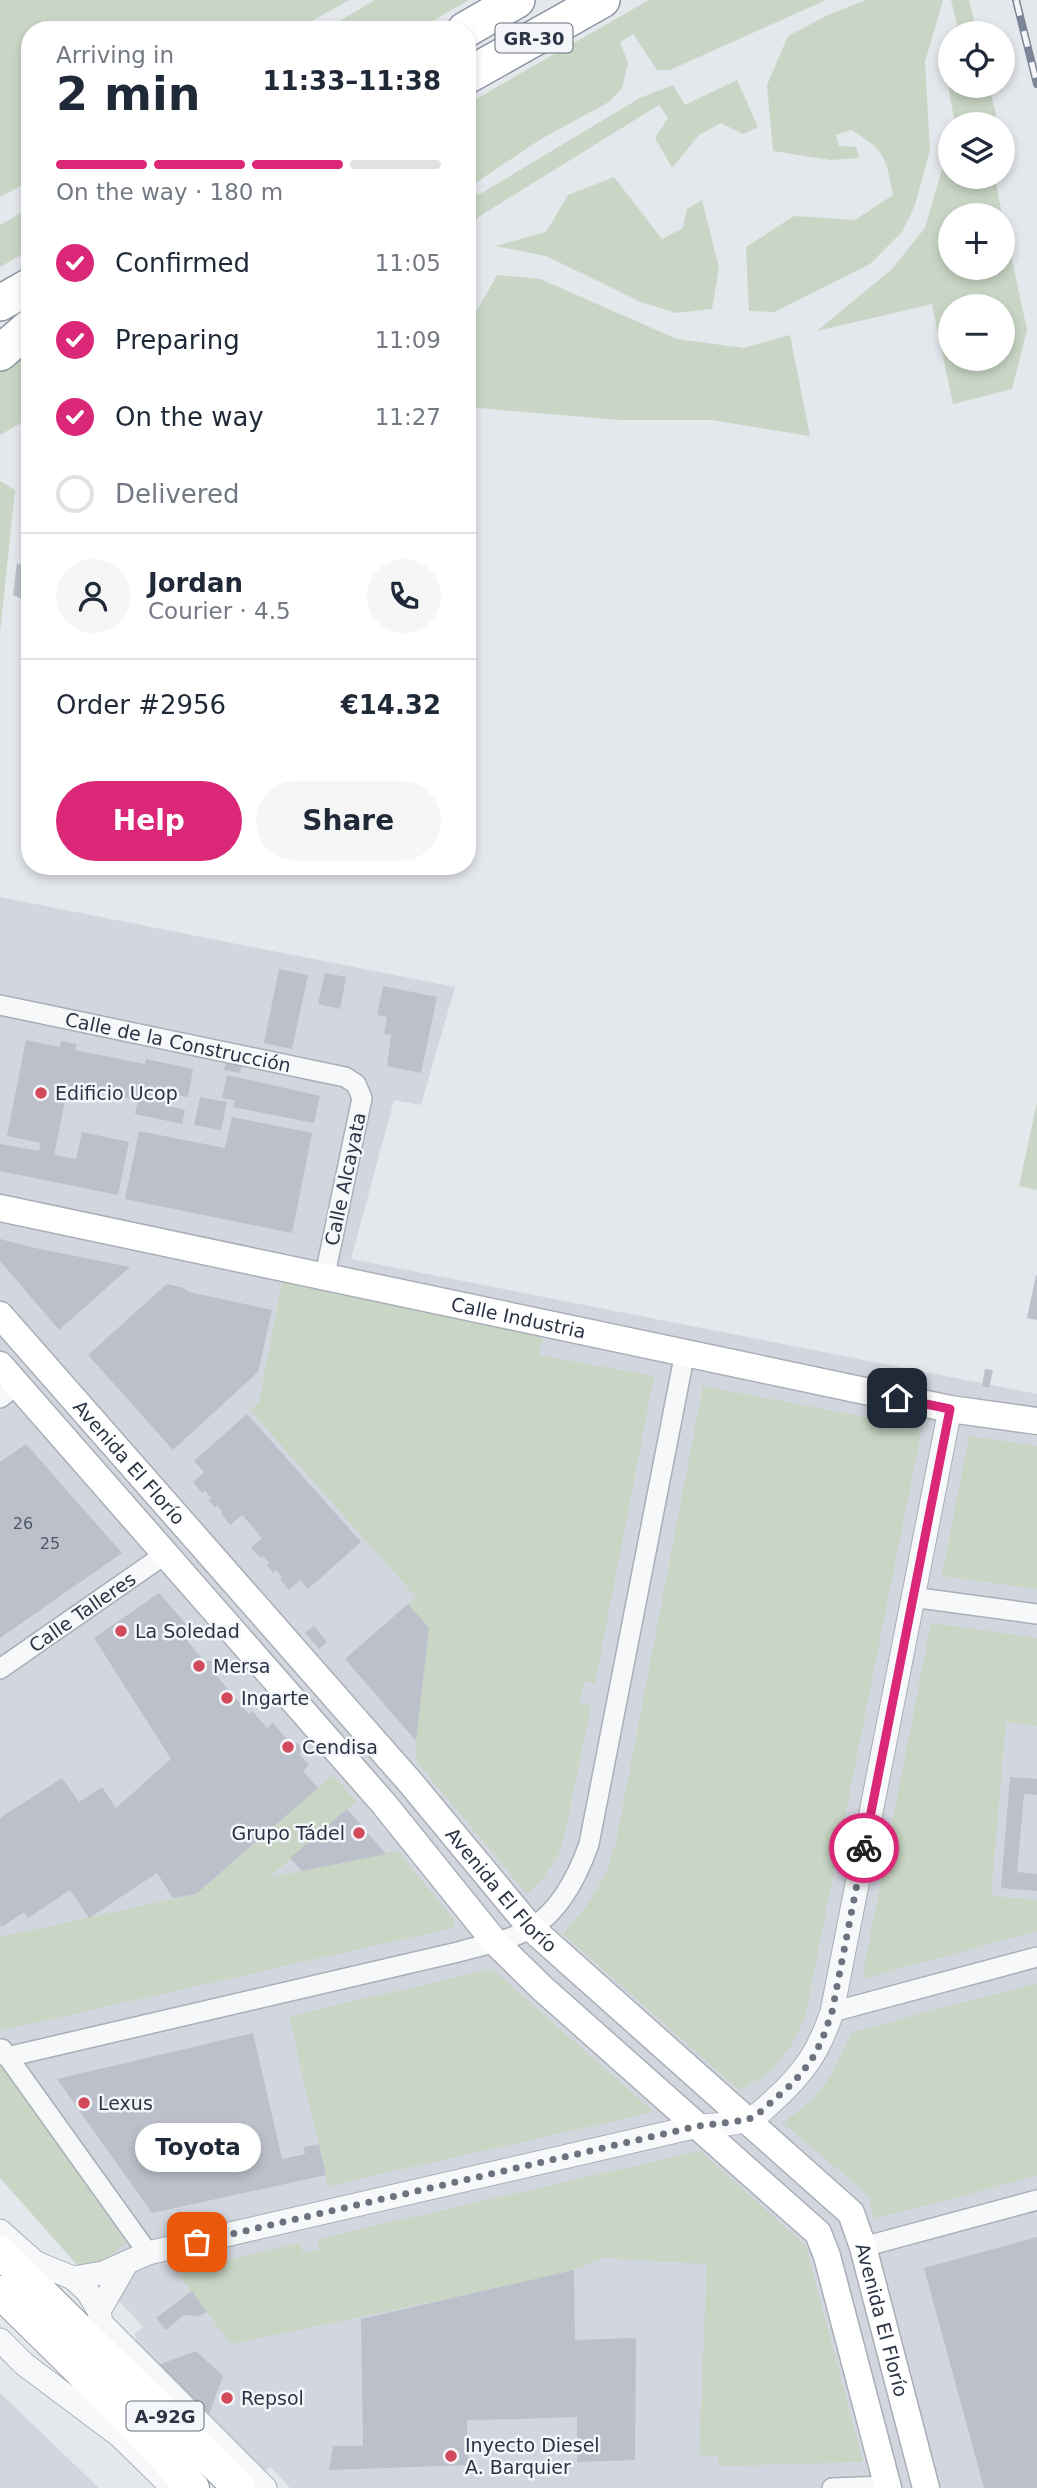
<!DOCTYPE html>
<meta charset="utf-8">
<style>
:root{--surface:#fff;--page:#f6f6f7;--text:#1f2937;--muted:#747a83;--line:#e0e1e3;--accent:#db2777}
body{margin:0;font-family:"DejaVu Sans",sans-serif;background:var(--page);color:var(--text);height:100vh;display:flex;flex-direction:column;font-size:26px;white-space:nowrap}
*{box-sizing:border-box;margin:0}
p{font-size:23px;color:var(--muted)}
.icon{flex:none;width:38px;height:38px;fill:none;stroke:currentColor;stroke-width:2;stroke-linecap:round;stroke-linejoin:round}
.map{position:relative;flex:1;overflow:hidden}
.sheet{position:absolute;left:21px;top:21px;width:455px;height:854px;display:flex;flex-direction:column;background:var(--surface);border-radius:28px;box-shadow:0 4px 10px #0003}
.sheet>*{flex:none}
.tools{position:absolute;left:938px;top:21px;display:grid;gap:14px}
.tools a{display:grid;place-items:center;width:77px;height:77px;border-radius:50%;background:var(--surface);box-shadow:0 4px 10px #0003;font-size:35px}
.pin{position:absolute;display:grid;place-items:center;width:60px;height:60px;color:#fff;margin:-30px;border-radius:14px;box-shadow:0 4px 10px #0006}
.courier{position:absolute;display:grid;place-items:center;width:70px;height:70px;margin:-35px;border:5px solid #db2777;border-radius:50%;background:#fff;color:#222;box-shadow:0 2px 9px #0007}
.bubble{position:absolute;height:49px;border-radius:24px;background:var(--surface);box-shadow:0 4px 10px #0003;font-size:23px;font-weight:700;line-height:49px;text-align:center}
.overview em{font-style:normal;font-weight:700}
.overview div{display:flex;flex-direction:column-reverse}
.overview{display:flex;align-items:center;justify-content:space-between;height:119px;padding:0 35px}
h1{font-size:46px;font-weight:700;line-height:52px}
.bar{display:grid;grid-template-columns:repeat(4,1fr);gap:10px 7px;align-content:center;height:84px;padding:0 35px}
.bar i{height:9px;border-radius:5px;background:var(--line)}
.bar .active{background:var(--accent)}
.bar p{grid-column:span 4}
.line{display:flex;align-items:center;gap:18px;padding:0 35px;border-top:2px solid var(--line)}
.line div{flex:1}
.round{display:grid;place-items:center;flex:none;width:74px;height:74px;border-radius:37px;background:var(--page)}
ol{padding:0 35px;list-style:none}
li{display:flex;align-items:center;gap:21px;height:77px}
li p{margin-inline-start:auto}
li .icon{padding:7px;border-radius:50%;background:var(--accent);color:#fff;stroke-width:4}
li:last-child{color:var(--muted)}
li i{width:38px;height:38px;border:4px solid var(--line);border-radius:50%}
.button{display:flex;gap:14px;margin-top:auto;padding:14px 35px}
.button a{flex:1;height:80px;border-radius:42px;background:var(--accent);color:#fff;font-size:28px;font-weight:700;line-height:80px;text-align:center}
.button a+a{background:var(--page);color:var(--text)}
.map>svg:first-child{display:block}
</style>
<div class="map">
<svg width="1037" height="2488" viewBox="0 0 1037 2488">
<rect width="100%" height="100%" fill="#e4e7ec"/>
<path fill="#d2d6de" d="M0,897l455,90 -34,118 -27,-5 -43,159 686,135v1094h-747l-19,-21 -10,5 -123,-120 -3,-19 8,-6 -67,-73 -76,-91z
M0,2393l99,95h-99z"/>
<path fill="#c9d6c5" fill-rule="evenodd" d="M0,0h349l-53,30h-266v151l-30,16z
M375,0h94l-52,30h-93z
M649,0h177l-156,70h-13l-24,-36 -13,8 8,21 -6,25 -13,14 -68,37 -64,43 -10,4v-82z
M866,0h77l-18,62 5,88 -15,55 -13,27 -32,32 -96,48 -25,-1 -3,-64 48,-31 61,4 38,-25c-7,-38 -8,-45 -42,-65l-15,5 3,11 17,1 3,11 -28,2 -58,-9 -6,-66 21,-49 40,-21z
M951,0h18l8,33h-25l5,-9z
M950,36v50h39l7,28v10h-41l-13,-73z
M737,80l21,47 -15,7 -22,-11 -22,12 -27,33 -17,-30 13,-20 -9,-13 -192,119v-27l15,-4 158,-95 33,-13 12,20z
M950,142v35h45l7,38h-52v53h53v-50l24,112 -15,59 -59,15 -21,-100 -115,27 75,-62 33,-41zM950,306h53v53h-53z
M614,177l48,62 21,-11 4,-19 15,-9 17,68 -7,41 -36,4 -35,-11 -95,-46 -51,-10 51,-14 22,-37z
M30,208v42l-30,17v-42z
M497,275l43,4 137,60 67,9 46,-13 20,101 -99,-16h-90l-154,-13v-98l9,3z
M30,354v64l-30,17v-65z
M0,481l15,9 -15,143z
M1037,1102v88l-18,-4z
M282,1282l235,48 26,9 -5,16 116,21 -59,307 -11,-2 -5,22 12,3 -28,136c-8,22 -19,37 -36,52l-110,-132 -1,-21 13,-112 -21,-25 8,-7 -166,-187 9,-8z
M703,1386l219,42 -117,589 -15,30 -22,27 -29,16 -176,-156 24,-29 18,-30 11,-33z
M969,1436l68,10v143l-95,-13z
M931,1623l106,15v88l-31,-4 -15,174 46,4v31l-175,48z
M333,1775l23,27 -88,76 130,-27 57,70 -2,7 -450,102 -3,-5v-88l196,-43z
M492,1969l162,143 -326,74 -39,-170z
M1037,1983v193l-163,43 -6,-24 -85,-72 30,-24 17,-22 22,-45z
M0,2062l126,181c-15,13 -27,20 -47,24l-79,-89z
M700,2151l106,95 57,216 -145,4v-10l-19,-1 8,-191 -105,-6 -28,12 -109,25 -234,49 -54,-71 123,-30 3,10 16,-4 -2,-10z"/>
<path fill="#bbc0ca" d="M17,563l13,5v34l-17,-7z
M279,969l29,6 -16,74 -28,-6z
M325,973l21,4 -6,32 -22,-5z
M383,986l54,11 -16,76 -34,-7 4,-31 -7,-1 3,-17 -10,-2z
M26,1040l34,7 1,-6 16,3 -2,6 70,14 1,-5 47,10 -5,28 -17,-3 -3,12 17,4 -3,14 -47,-10 3,-14 -70,-14 -14,69 22,4 6,-27 47,10 -11,53 -118,-24v-27l39,7 2,-8 -34,-7z
M226,1062l16,4 -2,7 -16,-3z
M227,1075l93,21 -6,27 -81,-16 2,-7 -13,-2z
M200,1097l27,5 -6,28 -27,-5z
M232,1117l80,16 -20,100 -167,-34 14,-68 86,17z
M0,1239l35,9 95,19 -71,63 -59,-69z
M1036,1275l1,1v44l-10,-2z
M167,1284l17,4 5,4 83,18 -14,62 -85,78 -85,-95z
M985,1369l8,1 -4,18 -7,-2z
M247,1414l114,128 -53,47 -8,-9 -11,10 -9,-11 2,-2 -6,-7 -3,3 -6,-8 2,-2 -6,-7 -2,2 -10,-10 11,-10 -10,-12 -10,-11 -12,10 -9,-11 2,-2 -6,-7 -2,2 -7,-7 3,-2 -6,-7 -3,2 -9,-11 11,-10 -10,-11z
M26,1444l96,109 -122,85v-176z
M159,1593l30,34 -7,6 8,3 -2,6 16,19h8l-1,8 38,45 3,-3 15,17 6,-5 19,22 4,-3 8,8 -5,4 10,11 -6,6 15,17 -122,106 -23,4 -16,-25 -68,45 -19,-28 -42,28 -4,-6 -22,15 -2,-3v-106l62,-40 17,24 23,-15 14,21 55,-49 -77,-121z
M408,1604l21,24 -13,113 -71,-82z
M314,1626l13,16 -8,7 -14,-16z
M1010,1777l27,2v16l-13,-1 -7,78 20,2v17l-36,-3z
M347,1809l39,45 -84,17 -12,-13z
M253,2033l29,126 23,-5 -1,-7 15,-3 7,31 -174,38 -95,-134z
M1037,2237v251h-53l-60,-220z
M574,2270l1,70 61,-2 -1,122 -58,2v-45l-58,2 -52,1 1,45 -139,5 4,-24h30l-2,-127z
M192,2291l15,21 -8,4 -15,-1 -18,15 -10,-12z
M196,2351l27,25 -14,38 -51,-49z"/>
<g fill="none" stroke-linecap="round" stroke-linejoin="round">
<g stroke="#a9aeb7" stroke-width="22">
<g id="minor">
<path id="s1" d="M0,1005l345,72 11,7 6,14 -37,177"/>
<path d="M0,1398l17,-13"/>
<path d="M912,1597l125,17"/>
<path id="s2" d="M0,1669l164,-114"/>
<path d="M832,2012l205,-55"/>
<path d="M2,2049l146,204"/>
<path d="M7,2057l451,-105c24,-7 52,-11 73,-24 29,-17 47,-53 58,-84l96,-492"/>
<path d="M863,2247l174,-47"/>
<path d="M832,2488l55,-2"/>
</g>
</g>
<g stroke="#a9aeb7" stroke-width="25">
<path id="tertiary" d="M0,2231l36,32 37,15 15,14 11,19 2,12 164,165
M73,2278l30,-5 45,-20 550,-127c15,-1 34,-1 49,-6 10,-3 18,-12 26,-19 31,-28 46,-50 59,-89l118,-603
M99,2311l27,-47
M0,2340l24,24 96,72 53,52"/>
</g>
<g stroke="#a9aeb7" stroke-width="29">
<g id="secondary">
<path id="s3" d="M0,1208l950,201 87,12"/>
<path id="s4" d="M0,1315l410,467 121,146 320,285 12,34 63,241"/>
<path d="M0,1365l384,439 111,138 47,46 276,245 9,23 61,232"/>
</g>
</g>
<g stroke="#8b94a3" stroke-width="34">
<path id="trunk" d="M0,2252l239,236
M0,2292l133,131 60,65"/>
</g>
<g stroke="#8b94a3" stroke-width="38">
<path id="motorway" d="M465,30l52,-30
M467,76l135,-76
M0,303l30,-17
M0,353l30,-26"/>
</g>
<use href="#minor" stroke="#f7f8fa" stroke-width="19"/>
<use href="#tertiary" stroke="#f7f8fa" stroke-width="23"/>
<use href="#secondary" stroke="#fff" stroke-width="26"/>
<use href="#trunk" stroke="#fff" stroke-width="32"/>
<use href="#motorway" stroke="#fff" stroke-width="35"/>
<g stroke="#7d8696" stroke-width="8">
<path id="rail" d="M1016,0l21,84"/>
</g>
<use href="#rail" stroke="#f4f6f9" stroke-width="5" stroke-dasharray="16" stroke-linecap="butt"/>
</g>
<g fill="none" stroke-linecap="round" stroke-linejoin="round">
<path stroke="#6c737f" stroke-width="7" stroke-dasharray="0 12.6" d="M197,2242l501,-116 49,-6 11,-6 36,-32 17,-21 11,-21 10,-28 32,-164"/>
<path stroke="#db2777" stroke-width="9" d="M864,1848l86,-439 -53,-11"/>
</g>
<g fill="#d1495b" stroke="#f4f6f9" stroke-width="2.5">
<circle cx="41" cy="1093" r="7"/>
<circle cx="121" cy="1631" r="7"/>
<circle cx="199" cy="1666" r="7"/>
<circle cx="227" cy="1698" r="7"/>
<circle cx="288" cy="1747" r="7"/>
<circle cx="359" cy="1833" r="7"/>
<circle cx="84" cy="2103" r="7"/>
<circle cx="227" cy="2398" r="7"/>
<circle cx="451" cy="2456" r="7"/>
</g>
<g text-anchor="middle" dominant-baseline="central" stroke-width="5" stroke-linejoin="round" paint-order="stroke">
<g font-size="16" fill="#4f5766">
<text x="23" y="1523">26</text>
<text x="50" y="1543">25</text>
</g>
<g fill="#f4f6f9" stroke="#676e7b" stroke-width="2">
<rect x="495.5" y="23.5" width="77" height="29" rx="5"/>
<rect x="126.5" y="2401.5" width="77" height="29" rx="5"/>
</g>
<g font-size="18" font-weight="bold" fill="#2b3445">
<text x="534" y="38">GR-30</text>
<text x="165" y="2416">A-92G</text>
</g>
<g font-size="19" fill="#2b3445" stroke="#f4f6f9">
<text stroke="none"><textPath href="#s1" startOffset="182">Calle de la Construcción</textPath></text>
<text transform="translate(345 1179) rotate(-78)">Calle Alcayata</text>
<text stroke="none"><textPath href="#s3" startOffset="530">Calle Industria</textPath></text>
<text stroke="none"><textPath href="#s4" startOffset="196">Avenida El Florío</textPath></text>
<text stroke="none"><textPath href="#s2" startOffset="100">Calle Talleres</textPath></text>
<text stroke="none"><textPath href="#s4" startOffset="763">Avenida El Florío</textPath></text>
<text stroke="none"><textPath href="#s4" startOffset="1351">Avenida El Florío</textPath></text>
</g>
<g font-size="19" fill="#2b3445" stroke="#f4f6f9" text-anchor="start">
<text x="55" y="1093">Edificio Ucop</text>
<text x="135" y="1631">La Soledad</text>
<text x="213" y="1666">Mersa</text>
<text x="241" y="1698">Ingarte</text>
<text x="302" y="1747">Cendisa</text>
<text x="345" y="1833" text-anchor="end">Grupo Tádel</text>
<text x="98" y="2103">Lexus</text>
<text x="241" y="2398">Repsol</text>
<text x="465" y="2445">Inyecto Diesel<tspan x="465" dy="22">A. Barquier</tspan></text>
</g>
</g>
</svg>
<div class="tools">
<a><svg class="icon" aria-label="locate" viewBox="0 0 24 24"><circle cx="12" cy="12" r="6"/><path d="M12 2v4M12 18v4M2 12h4M18 12h4"/></svg></a>
<a><svg class="icon" aria-label="layers" viewBox="0 0 24 24"><path d="M12 4l9 5-9 5-9-5zM3 14l9 5 9-5"/></svg></a>
<a>+</a>
<a>−</a>
</div>
<div class="pin" style="left:197px;top:2242px;background:#ea580c"><svg class="icon" aria-label="bag" viewBox="0 0 24 24"><path d="M5 8h14l-1 12H6zM9 8a3 3 0 0 1 6 0"/></svg></div>
<div class="pin" style="left:897px;top:1398px;background:#1f2937"><svg class="icon" aria-label="home" viewBox="0 0 24 24"><path d="M3 11l9-7 9 7M6 9v11h12V9"/></svg></div>
<div class="courier" style="left:864px;top:1848px"><svg class="icon" aria-label="bike" viewBox="0 0 24 24"><circle cx="6" cy="16" r="4"/><circle cx="18" cy="16" r="4"/><path d="M6 16l4-8h5l3 8M10 8l3 8H6M13 5h3"/></svg></div>
<div class="bubble" style="left:135px;top:2123px;width:126px">Toyota</div>
<section class="sheet">
<div class="overview"><div><h1>2 min</h1><p>Arriving in</p></div><em>11:33–11:38</em></div>
<div class="bar"><i class="active"></i><i class="active"></i><i class="active"></i><i></i><p>On the way · 180 m</p></div>
<ol>
<li><svg class="icon" aria-label="check" viewBox="0 0 24 24"><path d="M5 12l5 5 9-10"/></svg>Confirmed<p>11:05</p></li>
<li><svg class="icon" aria-label="check" viewBox="0 0 24 24"><path d="M5 12l5 5 9-10"/></svg>Preparing<p>11:09</p></li>
<li><svg class="icon" aria-label="check" viewBox="0 0 24 24"><path d="M5 12l5 5 9-10"/></svg>On the way<p>11:27</p></li>
<li><i></i>Delivered</li>
</ol>
<div class="line" style="height:126px"><a class="round"><svg class="icon" aria-label="person" viewBox="0 0 24 24"><circle cx="12" cy="8" r="4"/><path d="M4 21q1-7 8-7t8 7"/></svg></a><div><b>Jordan</b><p>Courier · 4.5</p></div><a class="round"><svg class="icon" aria-label="phone" viewBox="0 0 24 24"><path d="M5 4h4l2 5-3 2q2 4 5 5l2-3 5 2v4C11 20 4 13 5 4z"/></svg></a></div>
<div class="line" style="height:91px"><div>Order #2956</div><b>€14.32</b></div>
<div class="button"><a>Help</a><a>Share</a></div>
</section>
</div>
